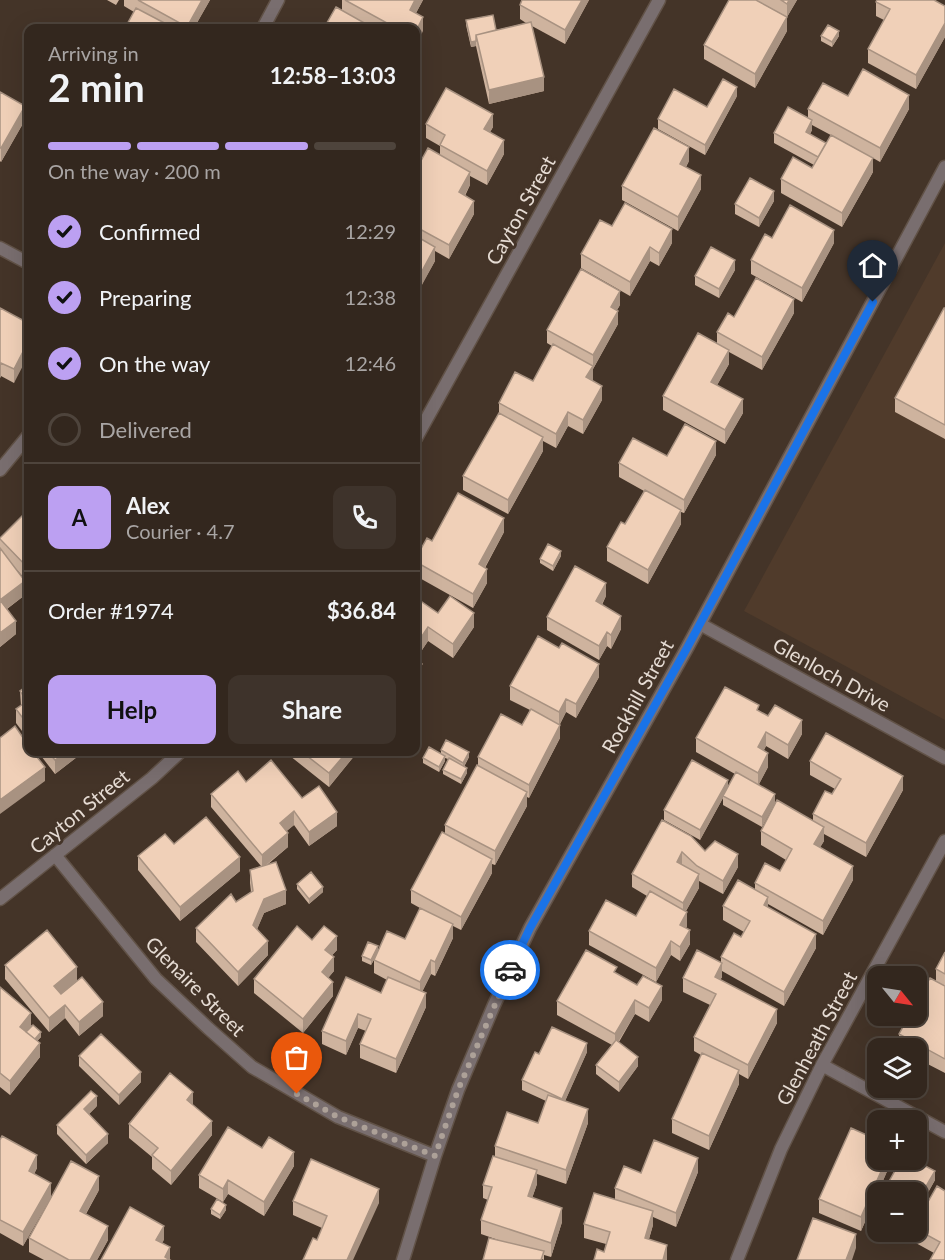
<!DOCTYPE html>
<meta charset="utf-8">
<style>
:root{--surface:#33271e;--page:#3e332b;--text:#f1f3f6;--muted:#a9a5a4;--line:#4e443c;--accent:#bca0f2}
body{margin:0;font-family:Lato,sans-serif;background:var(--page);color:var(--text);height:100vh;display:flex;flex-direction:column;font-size:22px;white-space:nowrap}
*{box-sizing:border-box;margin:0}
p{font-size:20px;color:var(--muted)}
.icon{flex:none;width:33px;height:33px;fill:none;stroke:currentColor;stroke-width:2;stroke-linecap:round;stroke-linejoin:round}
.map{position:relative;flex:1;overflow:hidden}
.panel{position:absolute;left:24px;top:24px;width:396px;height:732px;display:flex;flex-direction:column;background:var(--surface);border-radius:12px;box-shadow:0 6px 24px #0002,0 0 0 2px var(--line)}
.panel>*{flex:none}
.needle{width:39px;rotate:120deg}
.fabs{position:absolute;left:867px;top:966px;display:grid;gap:12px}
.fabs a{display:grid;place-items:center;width:60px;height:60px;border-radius:12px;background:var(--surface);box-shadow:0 6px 24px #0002,0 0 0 2px var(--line);font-size:30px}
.pin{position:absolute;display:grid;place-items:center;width:51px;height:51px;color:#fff;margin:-62px -26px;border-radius:50% 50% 50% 0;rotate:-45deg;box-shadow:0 0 6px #0007}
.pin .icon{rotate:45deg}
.courier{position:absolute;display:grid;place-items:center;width:60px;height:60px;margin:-30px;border:4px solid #1a73e8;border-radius:50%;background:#fff;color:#222;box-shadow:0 2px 8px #0007}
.overview em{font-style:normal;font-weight:700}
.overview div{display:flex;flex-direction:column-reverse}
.overview{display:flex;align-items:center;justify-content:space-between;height:102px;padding:0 24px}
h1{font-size:39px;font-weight:700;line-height:45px}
.bar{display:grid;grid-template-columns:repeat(4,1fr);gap:9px 6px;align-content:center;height:72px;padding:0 24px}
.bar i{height:8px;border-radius:4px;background:var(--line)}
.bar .current{background:var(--accent)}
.bar p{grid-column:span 4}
.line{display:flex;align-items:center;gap:15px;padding:0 24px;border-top:2px solid var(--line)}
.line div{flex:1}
.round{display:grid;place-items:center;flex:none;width:63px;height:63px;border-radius:12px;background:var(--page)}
ol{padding:0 24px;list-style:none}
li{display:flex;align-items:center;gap:18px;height:66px}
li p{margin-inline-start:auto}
li .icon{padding:6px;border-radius:50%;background:var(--accent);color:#111;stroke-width:4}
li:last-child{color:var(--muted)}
li i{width:33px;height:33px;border:3px solid var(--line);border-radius:50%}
.action{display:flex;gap:12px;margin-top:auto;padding:12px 24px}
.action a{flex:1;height:69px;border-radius:12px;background:var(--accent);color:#111;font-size:24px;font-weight:700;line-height:69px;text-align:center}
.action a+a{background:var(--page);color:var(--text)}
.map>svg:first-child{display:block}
</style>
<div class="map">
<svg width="945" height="1260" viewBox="0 0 945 1260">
<rect width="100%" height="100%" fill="#443428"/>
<path fill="#503b2b" d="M945,243v477l-201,-109z"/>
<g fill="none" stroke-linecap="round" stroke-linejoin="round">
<g stroke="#615247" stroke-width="15">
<path id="street" d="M263,28l15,-28
M0,248l28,15
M416,438l243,-438
M0,470l28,-34
M700,624l245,134
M55,855l101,124 52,49 44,39 86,50 97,39
M0,899l152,-121 28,-26
M822,1065l123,67
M403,1260l32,-104 23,-66 36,-85 36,-77 157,-280 258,-481
M737,1260l44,-111 41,-84 123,-224"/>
</g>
<use href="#street" stroke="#796e6f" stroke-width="12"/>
</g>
<path fill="#ceb39e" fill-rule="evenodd" d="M107,0h12l-3,5z
M124,0h86l-16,28h-69l9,-16 -10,-6z
M342,0h81l-7,13 7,18 -7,-3h-45l-3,-1v1l-26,-18z
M589,0l-24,44 -33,-18 12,65 -55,13 -13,-58 -5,1 -5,-22v-5l30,10 30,-7 -6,-4v-14z
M756,0h41l-10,17z
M876,2l69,4v31l-29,52 -48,-26v-14l16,-29 -8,-4z
M787,31l-32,57 -51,-29v-14z
M821,36h18l-7,11 -11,-6z
M0,92l25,28 -24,42 -1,-1z
M737,96l-32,59 -47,-26v-10l49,-12z
M848,96l61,13 -29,53 -7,-4v14l-31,55 -61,-34v-14l31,-11 2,-3 -40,-22v-10l34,-15v-9zM812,125l43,23 -29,-5 -16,-9 2,-4z
M426,124l67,3 -3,5 14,22 -17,31 -17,-9v9l-5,11 9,18 -25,45 -14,-8v10l-17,30 3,15 -5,9v-145l24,-15v-9l-14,-8z
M689,161l-3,6 15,22 -23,42 -56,-31v-14z
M774,201l-15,26 -24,-13v-10z
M672,243l-13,23 -9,-5 -20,35 -49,-28v-14z
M834,243l-32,59 -51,-28v-14z
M735,270l-16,28 -24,-13v-9z
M620,305l-3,5 1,14 -25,45v12l9,19 -19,34 -15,-8 -12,22 -13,-7v10l-35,63 -45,-24v-14l36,-63v-10l34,-22 19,-35 -5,-3v-13z
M0,308l28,15 -14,60 -13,-7 -1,2z
M945,308v131l-50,-27v-14z
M794,313l-32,57 -33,-18v12l-12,21 26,28 -18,31 -62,-34v-14l54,-53v-11l17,-15z
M716,455l-32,58 -3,-1v12l-33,60 -41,-23v-14l18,-23 19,-33 -25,-14v-14l48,-7z
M28,510v72l-12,-13 9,26 -18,14 9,25 -16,13v-109z
M504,532l-19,36 2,15 -14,25 -57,-32v-18l16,-17z
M561,556l-8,15 -13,-8v-4z
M606,596l-4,9 19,24 -10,20 -4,-3 -8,14 -52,-30v-13z
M416,598l22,15 36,14 -21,31 -25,-17 -12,18z
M599,677l-23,41 -10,-6 -6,12v14l-31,60 -2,-1v9l-32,59 -3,-1v9l-31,57 -8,-4v12l-18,38 -4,-2 -9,18 4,15 -30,66 -36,-15v-14l6,-13 -8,-3 -12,27 -24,-11v-13l59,-38 6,-13 -13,-7v-13l-3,5 -9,-4v-5l43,-17 15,-31 -9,-5v-13l34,-57v-8l33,-59v-9l44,-32 8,-15 -20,-10v-14z
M28,685v54l-12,-16v-14l5,-3 -1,-15z
M759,711l43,23 -14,25 -22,-13 -2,4 4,17 -9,17 16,19 -13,24 -39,-22v-7l-23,42 -36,-20v-10l64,-23 7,-13 -39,-22v-14z
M441,750l28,7 -5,10 3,6 -6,11 -18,-10v-4l5,-11 -3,-1v3l-6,11 -16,-9v-5l18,-4z
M38,752h39v5l-22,17z
M285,752h70v3l-26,32z
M810,761l93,29 -37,67 -42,-23v7l-4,6 33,33 -30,55 -55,-31v3l48,41 -32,58 -62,-35v6l-2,3 57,43 -29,56 -9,-5v10l-30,66 -37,-17v-14l29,-64 -7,-4v-14l16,-32 -27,-13v-14l38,-15v-6l20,-20 3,-5 -21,-12v-14l32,-17v-6l25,-12 6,-11 -25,-15v-14l52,-11v-6l19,-20 3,-5 -25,-14z
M246,782l56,16 35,28 -28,20 -15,-21 -8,6 2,16 -21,18 19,39 -22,9 -7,16 11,26 -30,31 -42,-44v-14l55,-36 -1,-9v-13l11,-4 -50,-59v-13z
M662,820l43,31 33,16 -15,27 -24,-13v7l-13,23 1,15 -1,2 4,16 -10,17 -9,-6 -15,27 -67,-37v-14l47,-15 11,-20 -15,-9v-13z
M138,856l102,15 -60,50 -42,-51z
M297,884l26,8 -14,12 -12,-15z
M312,940l25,10 -5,5 2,16 -6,6 5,19 -30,37 -49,-40v-14z
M945,952v121l-29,-15v-10h-17v-14l37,-53v-12z
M5,965l72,15 26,36 -24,20 -14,-18 -16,14 -44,-53z
M617,974l45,26 -13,22 -14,-8 -16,28 19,24 -19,26 -23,-18v-9l16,-20 -55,-30v-14z
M0,987l41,50 -4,4 3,16 -30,38 -10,-8z
M587,1052l-22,49 23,22 -22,61 -29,-10v10l-5,14 30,24 -11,35 -7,-2v5l-43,-19 -20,-7v-14l7,-20 -5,-2v-13l12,-28v-11l43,-23 8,-22 -24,-11v-10l17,-26z
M79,1056l62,26 -22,23 -40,-39z
M193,1105l19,30 -41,50 -19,-16v-12l-23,-19v-14z
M97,1106l-8,8 19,29 -22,21 -29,-30v-9z
M0,1140l37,28 -3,6 17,23 -28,49 -23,-13z
M262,1148l32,18 -30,50 -36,-22 -5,8 -24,-14v-13z
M892,1160l-31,71 -42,-18v-14z
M698,1172l-22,55 -23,-10v8l-4,14 18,20 -63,-7 2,-8 -22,-6v-14l31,-25v-11l26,-15z
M935,1180l-18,32 -1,-1v-19h-29v-7z
M99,1190l-13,24 22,26 -11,20h-53l-15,-8v-14z
M945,1191v69l-11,-7 -20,-11v-10h2v-9z
M293,1201l86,2 -62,37 5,-12 -29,-13z
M211,1209l15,1 -6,9 -9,-5z"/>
<path fill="#a89281" d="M202,0h8l-16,28h-7z
M415,0h8l-13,24v-14z
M582,0h7l-24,44v-14z
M789,0h8l-10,17v-13z
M423,17v14l-7,14v-14z
M787,17v14l-32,57v-14z
M945,23v14l-29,52v-14z
M839,31v5l-7,11v-5z
M476,41v5l-5,1v-5z
M544,77v14l-55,13v-14z
M737,87v9l-32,59v-10z
M909,95v14l-29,53v-14z
M25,106v14l-24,42v-14z
M493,114v13l-9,16v-14z
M812,120v10l-6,12v-10z
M504,140v14l-17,31v-14z
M689,147v14l-9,16v-13z
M873,158v14l-31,55v-14z
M470,172v13l-11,21v-14z
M701,175v14l-23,42v-14z
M774,191v10l-15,26v-9z
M474,201v13l-25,45v-14z
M672,229v14l-13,23v-13z
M834,230v13l-32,59v-14z
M435,247v14l-19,35v-14z
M650,247v14l-20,35v-14z
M735,260v10l-16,28v-9z
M620,291v14l-9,15v-13z
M421,292v14l-5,9v-13z
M794,299v14l-32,57v-13z
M618,311v13l-25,45v-14z
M28,342v14l-14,27v-14z
M729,350v14l-18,32v-14z
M1,363v13l-1,2v-13z
M593,366v14l-7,11v-14z
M602,386v14l-19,34v-14z
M743,399v14l-18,31v-14z
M568,412v14l-12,22v-14z
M543,437v14l-35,63v-14z
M716,441v14l-32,58v-13z
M681,510v14l-33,60v-14z
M504,518v14l-25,46v-14z
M561,551v5l-8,15v-5z
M487,569v14l-14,25v-14z
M25,581v14l-25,19v-14z
M606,583v13l-10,19v-14z
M474,613v14l-21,31v-14z
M621,616v13l-10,20v-14z
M16,621v13l-16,13v-14z
M428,627v14l-12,18v-14z
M607,632v14l-8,14v-14z
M422,664v14l-6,9v-14z
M599,664v13l-23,41v-14z
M566,699v13l-7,14v-14z
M802,720v14l-14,25v-14z
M560,725v13l-31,60v-13z
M766,732v14l-8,15v-14z
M67,752h10v5l-22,17v-14z
M347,752h8v3l-26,32v-14z
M469,752v5l-6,11v-5z
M768,753v14l-10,19v-13z
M445,756v5l-6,11v-5z
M45,767v14l-45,33v-14z
M467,768v5l-6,11v-5z
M903,776v14l-37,67v-14z
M728,780v10l-5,6v2l-23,42v-10z
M527,792v14l-32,59v-14z
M775,794v9l-13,24v-10z
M294,811v14l-14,12v-14z
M337,812v14l-28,20v-14z
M824,827v14l-10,17v-14z
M288,833v14l-26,21v-13z
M682,852v14l-5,-4z
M738,854v13l-15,27v-13z
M240,857v14l-60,50v-14z
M492,859v14l-31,57v-13z
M853,866v14l-30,55v-14z
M699,874v14l-16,28v-13z
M323,887v5l-14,12v-5z
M286,890v14l-22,9 -11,26v-14l11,-26z
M768,897v13l-4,-5z
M687,912v14l-7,12v-13z
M453,924v14l-18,38v-14z
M690,930v14l-10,17v-14z
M816,934v14l-32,58v-14z
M337,936v14l-12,13v-13z
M268,941v14l-30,31v-14z
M671,941v14l-15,27v-14z
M378,946v5l-7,14v-5z
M334,957v14l-12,15v-14z
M431,960v14l-11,22v-14z
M722,963v14l-7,13v-13z
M77,967v14l-23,18v-13z
M333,982v14l-30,37v-14z
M662,986v14l-13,22v-14z
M426,993v14l-30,66v-14z
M635,1000v14l-20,33v-13z
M103,1002v14l-24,20v-14z
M65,1005v13l-16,14v-14z
M777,1009v14l-29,56v-14z
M31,1013v14l-11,14v-14z
M358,1014v14l-12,27v-14z
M41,1032v5l-9,10v-5z
M40,1043v14l-30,38v-14z
M587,1043v9l-25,56v-9z
M638,1057v9l-19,26v-10z
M739,1070v14l-30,66v-14z
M141,1072v10l-22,23v-10z
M193,1092v13l-6,-5z
M97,1096v10l-13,13v-10z
M588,1109v14l-22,61v-14z
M212,1121v14l-41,50v-14z
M108,1134v9l-22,21v-9z
M294,1152v14l-30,50v-14z
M37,1155v13l-8,16v-13z
M698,1158v14l-22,55v-14z
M886,1160h6l-31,71v-14z
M537,1170v14l-9,26v-14z
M935,1171v9l-18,32v-10z
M99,1176v14l-19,34v-13z
M228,1180v14l-5,8v-13z
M51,1183v14l-28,49v-14z
M379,1189v14l-26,57h-6z
M226,1205v5l-6,9v-4z
M562,1208v14l-11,35v-14z
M653,1211v14l-8,27v-14z
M108,1226v14l-11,20h-7z
M164,1226v14l-8,14v-14z
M856,1234v14l-4,12h-6z
M667,1245v15h-4z
M170,1247v13l-5,-3z"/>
<path fill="#f0d0b8" stroke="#a89281" stroke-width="1.5" d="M138,0h64l-15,27z
M345,0h70l-5,10 13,7 -7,14v-3h-20z
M522,0h60l-17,30 -45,-25z
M729,0h27l31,17 -32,57 -51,-29z
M781,0h8l-2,4z
M877,0h57l11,6v17l-29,52 -48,-26 22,-40 -14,-7z
M336,7l32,18 -2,3h-42z
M136,8l38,20h-49z
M493,15l3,15 -20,5v6l-5,1 -5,-22z
M531,22l13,55 -55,13 -13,-55z
M828,25l11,6 -7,11 -11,-6z
M863,69l46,26 -29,53 -72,-39 15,-26 25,13z
M723,79l14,8 -32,58 -47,-26 16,-30 33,18z
M446,88l47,26 -9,15 20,11 -17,31 -47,-26 5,-10 -19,-11z
M0,92l25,14 -24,42h-1z
M788,107l24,13 -6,12 20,11 -8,14 -44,-24z
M654,128l35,19 -9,17 21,11 -23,42 -56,-31z
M831,135l42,23 -31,55 -61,-34 12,-22 19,11z
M428,148l42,24 -11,20 15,9 -25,44 -33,-18v-57z
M750,178l24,13 -15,27 -24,-14z
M625,203l47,26 -13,24 -9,-6 -20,35 -49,-28 19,-34 12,6z
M790,205l44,25 -32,58 -51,-28 14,-26 7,4z
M416,236l19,11 -19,35z
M711,247l24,13 -16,29 -24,-13z
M581,269l39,22 -9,16 7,4 -25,44 -46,-25z
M756,278l38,21 -32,58 -45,-25 11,-19 6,4z
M416,289l5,3 -5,10z
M0,308l28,15v19l-14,27 -13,-6 -1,2z
M944,308h1v117l-50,-27z
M698,333l31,17 -18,32 32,17 -18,31 -62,-34z
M553,344l40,22 -7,11 16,9 -19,34 -15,-8 -12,22 -57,-31 16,-31 18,9z
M499,413l44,24 -35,63 -45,-24z
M685,424l31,17 -32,59 -65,-37 14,-25 34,18z
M645,490l36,20 -33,60 -41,-23 14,-25 4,2z
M458,493l46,25 -25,46 8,5 -14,25 -57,-32v-4l11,-20 5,3z
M28,510v58l-28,-29v-1z
M548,544l13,7 -8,15 -13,-7z
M0,548l25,33 -25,19 16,21 -16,12z
M575,566l31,17 -10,18 25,15 -10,19 -4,-3 -8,14 -52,-29z
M450,596l24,17 -21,31 -25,-17 -12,18v-47l22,15z
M538,636l21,12 3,-5 37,21 -23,40 -10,-5 -7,13 -49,-26z
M416,660l6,4 -6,9z
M28,685v40l-12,-16 11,-8 -7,-10z
M725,687l34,18 -2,5 11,6 7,-11 27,15 -14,25 -22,-13 -8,15 10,6 -10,20 -62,-35z
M531,709l29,16 -31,60 -51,-28 23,-43 21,11z
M15,726l13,19v7h5l12,15 -45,33v-62z
M826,733l77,43 -37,67 -53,-29 12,-23 7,3 9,-15 -31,-18z
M446,740l23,12 -6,11 -22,-13z
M429,747l16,9 -6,11 -16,-9z
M48,752h19l-12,8z
M302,752h45l-18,21z
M449,758l18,10 -6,11 -18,-9z
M271,760l31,38 17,-12 18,26 -28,20 -15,-21 -14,12 8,10 -26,22 -51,-61 27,-23 8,11z
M692,760l36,20 -28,50 -36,-20z
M477,765l50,27 -32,59 -50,-26z
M736,772l39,22 -13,23 -39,-21z
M777,800l47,27 -10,17 39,22 -30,55 -68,-38 10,-20 15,8 12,-22 -31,-18z
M206,817l34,40 -60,50 -42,-51 27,-22 9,10z
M662,820l29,16 14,15 10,-10 23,13 -15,27 -26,-15 -15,-14 -5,10 22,12 -16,29 -51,-29z
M442,832l50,27 -31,58 -50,-27z
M276,862l10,28 -22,9 -11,26 15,16 -30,31 -42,-44 35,-34 5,8 17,-11 -3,-21z
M311,872l12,15 -14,12 -12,-15z
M738,880l30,17 -4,8 52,29 -32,58 -63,-35 13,-24 7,4 9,-16 -27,-15z
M650,891l37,21 -7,13 10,5 -10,17 -9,-6 -15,27 -67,-37 17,-31 30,16z
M420,908l33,16 -18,38 -4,-2 -11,22 -46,-22 13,-29 18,8z
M297,926l15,14 12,-14 13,10 -12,14 9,7 -12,15 11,10 -30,37 -49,-40z
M47,930l30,37 -23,19 7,8 21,-17 21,25 -24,20 -14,-17 -16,13 -44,-53z
M368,942l10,4 -7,14 -9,-4z
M586,950l31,17 -3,5 23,13 6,-9 19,10 -13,22 -14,-8 -20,34 -58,-33z
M697,950l25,13 -7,14 62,32 -29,56 -54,-28 22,-43 -33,-16z
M945,952v22l-9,-5z
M346,977l35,16 7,-16 38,16 -30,66 -36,-15 11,-25 -13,-5 -12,27 -24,-10z
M930,978l15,8v73l-46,-25 10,-18h7v-14z
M0,987l31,26 -11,14 20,16 -30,38 -10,-8z
M33,1025l8,7 -6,7 -9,-7z
M552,1027l35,16 -25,56 -40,-19 13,-28 4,2z
M101,1034l40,38 -22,23 -40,-39z
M616,1040l22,17 -19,25 -23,-17z
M702,1053l37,17 -30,66 -37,-17z
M170,1073l23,19 -6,8 25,21 -41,50 -19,-16 6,-7 -29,-24z
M91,1091l6,5 -13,13 24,25 -22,21 -29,-30z
M548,1095l40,14 -22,61 -71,-24 12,-34 31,11z
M228,1127l34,21 7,-11 25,15 -30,50 -36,-22 -5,9 -24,-14z
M851,1128l27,12v20h8l-25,57 -42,-18z
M2,1136l35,19 -8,16 22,12 -28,49 -23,-12v-80z
M654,1140l44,18 -22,55 -61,-25 9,-22 17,7z
M493,1156l44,14 -9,26 34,12 -11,35 -70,-23 11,-33 -9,-2z
M311,1159l68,30 -32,71h-44l10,-22 4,2 10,-24 -34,-15z
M901,1160h13l21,11 -18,31h-1v-10h-16l-13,-7z
M71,1161l28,15 -19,35 28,15 -18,34h-21l-40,-22z
M937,1186l8,5v69h-15l10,-18 -24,-13v-6z
M594,1193l59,18 -8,27 22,7 -4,15h-69l3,-11 7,3 6,-20 -26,-8z
M217,1199l9,6 -6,10 -9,-6z
M130,1207l34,19 -8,14 14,7 -5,10 5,3h-69z
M813,1218l43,16 -10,26h-49z
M489,1238l55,13 -3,9h-58z"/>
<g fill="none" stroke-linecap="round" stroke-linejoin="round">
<path stroke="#ada198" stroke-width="6" stroke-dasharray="0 10.8" d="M297,1094l41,23 97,39 23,-66 52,-120"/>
<path stroke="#1a73e8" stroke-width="8" d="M510,970l20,-42 157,-280 186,-346"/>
</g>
<g text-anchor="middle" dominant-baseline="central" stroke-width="6" stroke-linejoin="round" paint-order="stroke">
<g font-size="20" fill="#e6dcd4" stroke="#443428">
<text transform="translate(520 210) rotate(-61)">Cayton Street</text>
<text transform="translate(832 674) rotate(29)">Glenloch Drive</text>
<text transform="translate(637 696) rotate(-61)">Rockhill Street</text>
<text transform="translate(79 811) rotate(-39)">Cayton Street</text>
<text transform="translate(196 986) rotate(45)">Glenaire Street</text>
<text transform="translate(816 1038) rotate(-62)">Glenheath Street</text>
</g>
</g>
</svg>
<div class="fabs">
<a><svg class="needle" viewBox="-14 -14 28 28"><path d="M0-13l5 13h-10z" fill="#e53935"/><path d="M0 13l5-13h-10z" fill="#a9a5a4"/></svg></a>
<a><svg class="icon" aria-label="layers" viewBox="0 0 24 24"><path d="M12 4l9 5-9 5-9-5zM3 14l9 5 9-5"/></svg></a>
<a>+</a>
<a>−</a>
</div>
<div class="pin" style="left:297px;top:1094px;background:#ea580c"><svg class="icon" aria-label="bag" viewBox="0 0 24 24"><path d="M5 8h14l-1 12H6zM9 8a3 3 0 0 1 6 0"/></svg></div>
<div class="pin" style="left:873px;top:302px;background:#1f2937"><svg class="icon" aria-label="home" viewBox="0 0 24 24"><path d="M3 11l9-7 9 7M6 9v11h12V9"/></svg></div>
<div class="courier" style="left:510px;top:970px"><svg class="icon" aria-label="car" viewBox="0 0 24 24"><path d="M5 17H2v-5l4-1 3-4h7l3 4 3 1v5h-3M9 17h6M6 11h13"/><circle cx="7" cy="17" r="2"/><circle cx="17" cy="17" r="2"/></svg></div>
<section class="panel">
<div class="overview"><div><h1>2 min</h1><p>Arriving in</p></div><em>12:58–13:03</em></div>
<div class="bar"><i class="current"></i><i class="current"></i><i class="current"></i><i></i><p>On the way · 200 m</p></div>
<ol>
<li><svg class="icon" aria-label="check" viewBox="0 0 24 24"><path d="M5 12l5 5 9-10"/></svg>Confirmed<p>12:29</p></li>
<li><svg class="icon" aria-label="check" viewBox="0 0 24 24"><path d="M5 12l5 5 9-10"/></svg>Preparing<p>12:38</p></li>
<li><svg class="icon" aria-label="check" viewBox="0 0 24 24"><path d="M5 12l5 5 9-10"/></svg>On the way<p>12:46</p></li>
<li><i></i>Delivered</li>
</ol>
<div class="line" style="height:108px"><b class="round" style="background:var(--accent);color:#111">A</b><div><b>Alex</b><p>Courier · 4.7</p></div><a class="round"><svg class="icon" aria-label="phone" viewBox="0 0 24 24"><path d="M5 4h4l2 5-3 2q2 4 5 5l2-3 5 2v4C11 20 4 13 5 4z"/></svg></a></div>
<div class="line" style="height:78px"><div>Order #1974</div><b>$36.84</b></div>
<div class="action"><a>Help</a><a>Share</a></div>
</section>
</div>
